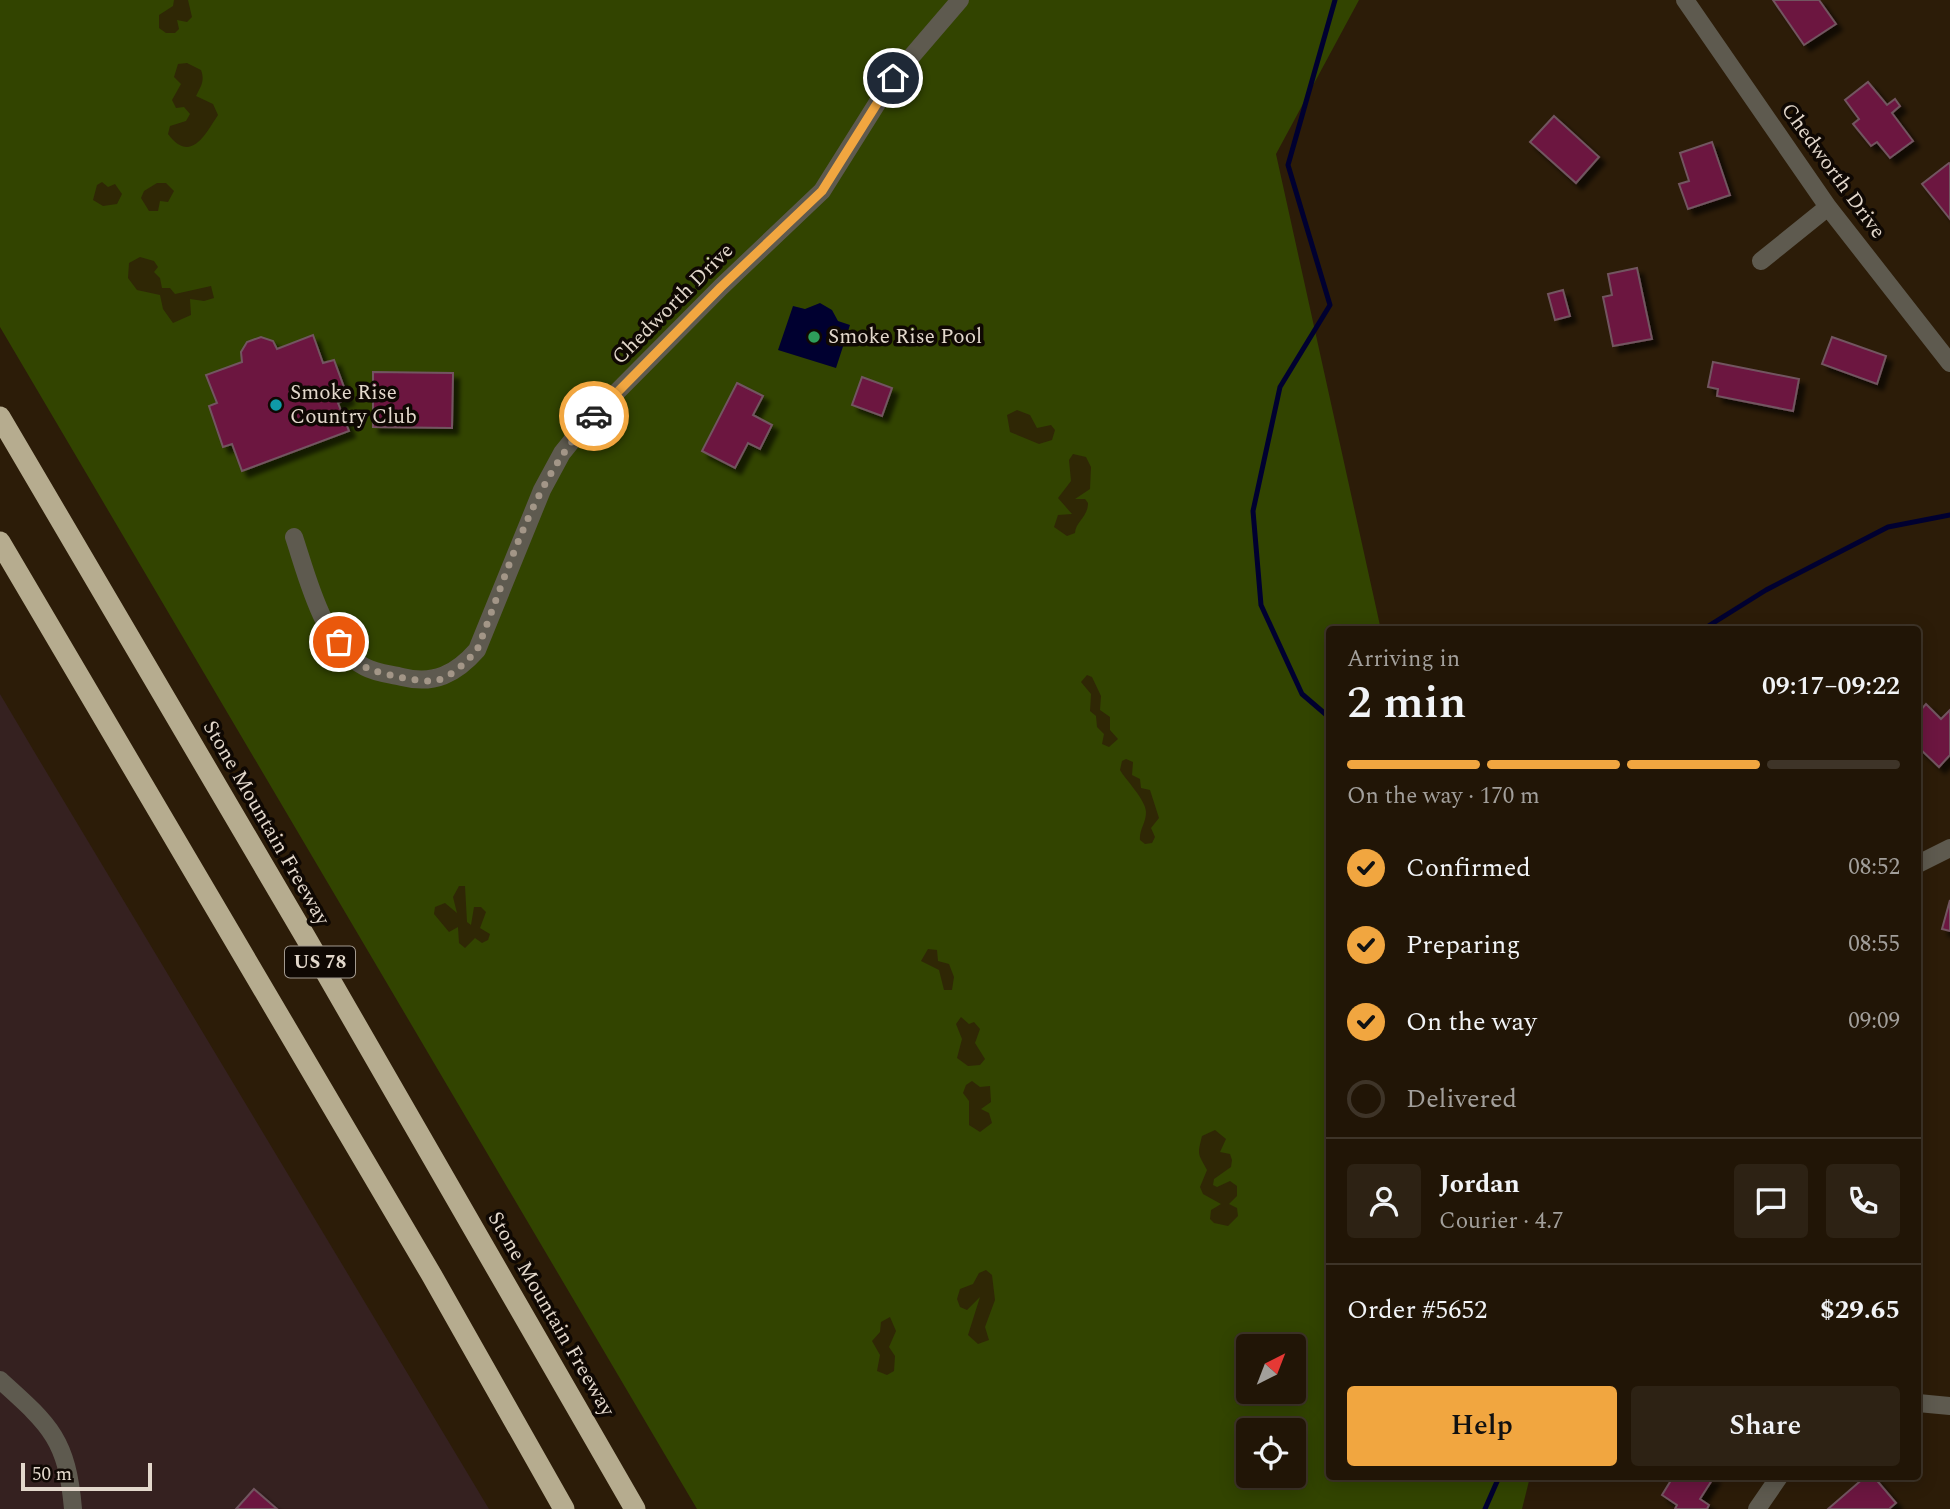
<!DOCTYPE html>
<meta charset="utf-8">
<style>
:root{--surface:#211506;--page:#2d2214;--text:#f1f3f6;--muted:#a29f9b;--line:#3e3428;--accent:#f1a640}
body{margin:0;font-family:Spectral,serif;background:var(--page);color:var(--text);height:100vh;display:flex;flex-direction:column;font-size:26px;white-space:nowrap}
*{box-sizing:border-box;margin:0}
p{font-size:23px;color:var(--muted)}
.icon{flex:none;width:38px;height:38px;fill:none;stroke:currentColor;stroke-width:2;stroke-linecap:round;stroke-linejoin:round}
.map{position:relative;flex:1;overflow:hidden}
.details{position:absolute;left:1326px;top:626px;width:595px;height:854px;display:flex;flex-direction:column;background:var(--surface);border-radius:7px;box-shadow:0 4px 18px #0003,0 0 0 2px var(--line)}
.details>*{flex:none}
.needle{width:46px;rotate:42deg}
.fabs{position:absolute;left:1236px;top:1334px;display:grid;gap:14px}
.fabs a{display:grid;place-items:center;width:70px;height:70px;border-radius:7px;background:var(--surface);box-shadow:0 4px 18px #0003,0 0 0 2px var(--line);font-size:35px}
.scale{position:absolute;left:21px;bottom:18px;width:131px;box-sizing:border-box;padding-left:7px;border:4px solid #e3d8cc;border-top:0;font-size:19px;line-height:24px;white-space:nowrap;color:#e3d8cc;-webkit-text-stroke:5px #0f0803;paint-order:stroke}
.pin{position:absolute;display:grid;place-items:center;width:60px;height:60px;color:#fff;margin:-30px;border:4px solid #fff;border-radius:50%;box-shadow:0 2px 7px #0007}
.courier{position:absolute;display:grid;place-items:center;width:70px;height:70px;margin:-35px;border:5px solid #f1a640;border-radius:50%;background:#fff;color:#222;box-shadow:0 2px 9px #0007}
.summary em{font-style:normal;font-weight:600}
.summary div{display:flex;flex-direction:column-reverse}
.summary{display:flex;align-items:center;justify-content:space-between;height:119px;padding:0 21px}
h1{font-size:46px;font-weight:600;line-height:52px}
.bar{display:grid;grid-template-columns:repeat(4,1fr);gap:10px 7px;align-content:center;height:84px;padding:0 21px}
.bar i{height:9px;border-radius:5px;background:var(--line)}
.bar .selected{background:var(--accent)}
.bar p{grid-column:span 4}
.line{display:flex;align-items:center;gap:18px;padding:0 21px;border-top:2px solid var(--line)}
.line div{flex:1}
.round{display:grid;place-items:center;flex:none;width:74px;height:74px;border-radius:7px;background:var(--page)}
ol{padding:0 21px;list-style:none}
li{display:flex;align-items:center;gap:21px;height:77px}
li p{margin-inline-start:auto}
li .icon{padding:7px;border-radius:50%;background:var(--accent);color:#111;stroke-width:4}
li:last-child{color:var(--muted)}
li i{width:38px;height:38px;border:4px solid var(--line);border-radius:50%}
.primary-button{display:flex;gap:14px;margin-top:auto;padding:14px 21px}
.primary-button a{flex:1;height:80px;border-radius:7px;background:var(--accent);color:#111;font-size:28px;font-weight:600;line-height:80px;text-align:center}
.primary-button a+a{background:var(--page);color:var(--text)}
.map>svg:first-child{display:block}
</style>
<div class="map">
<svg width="1950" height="1509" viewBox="0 0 1950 1509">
<defs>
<filter id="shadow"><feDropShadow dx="6" dy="6" stdDeviation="2" flood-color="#0009"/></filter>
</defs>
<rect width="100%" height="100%" fill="#2c1c08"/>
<path fill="#352120" d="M0,694l38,64 451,751h-489z"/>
<path fill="#324400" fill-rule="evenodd" d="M0,0h1359l-83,154 105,476h-51v847h200l-8,32h-825l-697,-1182zM1248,1346h45v45h-45zM1248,1430h45v45h-45z"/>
<path fill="#2f2705" d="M174,0h14l4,17 -5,5 -10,-2 2,9 -4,4h-9l-7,-5v-13l14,-9z
M187,63l14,7c4,11 0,16 -5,26l17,8 5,11c-12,18 -27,50 -50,19l2,-8 16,-5 4,-7 -6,-7 -8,1 -4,-8 9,-16 -7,-7 4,-13z
M102,182l6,5 7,-3 7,10 -5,10 -14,2 -10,-6 4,-15z
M157,183h9l8,8 -6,11 -8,-1 -2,10h-9l-8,-13 3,-7z
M140,257l14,4 4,6 -4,5 6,6 2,10h8l5,6 36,-8 3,12 -10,3 -14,-2 1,16 -18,8 -10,-14 -3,-14 -23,-5 -9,-12 1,-15z
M1017,410l13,5 7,13 14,-3 4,5 -3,10 -13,4 -29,-12 -3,-17z
M1073,454l13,3 5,10 -1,22 -15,10h10l3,4c0,14 -12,18 -13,30l-8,3 -13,-9 4,-12 14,-1 -14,-16 13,-17 -2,-21z
M1087,675l5,2 9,19 -1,14 10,7v13l8,9 -9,8 -7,-3 2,-10 -7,-7 -1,-11 -6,-5 1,-17 -10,-12z
M1126,759l7,3 -1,13 8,4 1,9 9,2 9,28 -8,10 4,9 -3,6 -7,1 -5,-4c-1,-10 6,-17 6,-28 0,-12 -21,-33 -26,-42l2,-9z
M459,886h6l2,36 4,3 3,-18h7l5,5 -6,16 10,6 -2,6 -6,3 -7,-5 -10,10 -6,-5 -1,-16 -9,5 -15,-18 1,-7 10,-4 12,10 -4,-16z
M928,949l9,1 1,11 11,3 5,13 -2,13h-8l-5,-20 -18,-9z
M961,1017l8,7 5,-2 6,7 -5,14 10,16 -5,6 -12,1 -11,-8 5,-19 -6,-15z
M972,1081l8,6 10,-1 1,16 -10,7 8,4 3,10 -12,9 -11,-7v-24l-6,-8 3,-8z
M1215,1130l11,9 -6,13 10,2 2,6 -1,7 -17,12 -1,6 4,2 13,-6 7,5v10l-8,8 8,4 1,8 -10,10 -14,-3 -4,-4 1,-9 10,-6 -18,-10 -3,-7 7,-17c-9,-17 -10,-14 -5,-34z
M986,1270l6,5 3,25 -10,27 4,13 -11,4 -10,-9 12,-38 -13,13 -7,-3 -3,-8 3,-10 13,-5 6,-11z
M890,1317l6,14 -7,16 6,9 -1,15 -7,4 -10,-4 3,-16 -8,-14 8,-9 1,-10z"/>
<path fill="#000030" d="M820,303l12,7 6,11 12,4 -14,43 -58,-18 15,-44 12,3z"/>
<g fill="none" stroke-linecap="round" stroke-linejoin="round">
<path stroke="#000030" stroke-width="5" d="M1702,630l64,-40 122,-63 62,-12
M1330,718l-28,-24 -41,-89 -8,-94 27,-124 50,-82 -42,-140 47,-165
M1485,1509l14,-32"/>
</g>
<path fill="#6c1541" stroke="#725560" stroke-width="2" filter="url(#shadow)" d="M1773,0h46l17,24 -32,21z
M1868,82l19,23 8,-6 5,7 -8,7 21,28 -23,17 -13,-16 -6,4 -18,-22 6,-5 -14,-19z
M1554,116l45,41 -23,26 -46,-41z
M1712,142l18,53 -42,14 -9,-25 10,-3 -9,-28z
M1949,163l1,1v55l-28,-35z
M1637,268l15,71 -39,7 -10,-49 9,-2 -4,-21z
M1563,290l7,26 -15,4 -7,-26z
M313,335l10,28 11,-3 14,38 -10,5 11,28 -107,40 -10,-27 -9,3 -14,-41 8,-3 -11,-28 36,-13 -1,-10 6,-10 14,-5 12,4 4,8z
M1832,337l54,19 -9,28 -55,-20z
M1713,362l86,17 -6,32 -76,-15 1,-7 -10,-2z
M373,372l80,1 -1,55 -79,-1z
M862,377l30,11 -10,28 -30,-11z
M737,383l26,13 -10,19 19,10 -12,24 -12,-6 -13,25 -33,-17z
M1926,704l15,15 9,-9v45l-11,12 -21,-20v-34z
M1950,900v31l-8,-2z
M1673,1477h41l-14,22 9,6 -2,4h-32l2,-4 -15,-10z
M1865,1477h9l22,26 -7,6h-61z
M254,1489l23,20h-41z"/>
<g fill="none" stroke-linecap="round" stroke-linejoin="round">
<path stroke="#5e5a4f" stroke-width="18" d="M1685,0l143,207 122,156
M1761,261l67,-54
M294,537c14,42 29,108 71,130 11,6 25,7 37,10 32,8 54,-3 75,-27l65,-160 20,-37 25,-31 134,-135 101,-96 71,-113 67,-78
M1918,864l32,-16
M0,1380c50,45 67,59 73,129
M1918,1403l32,3
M1757,1509l22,-32"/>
<path stroke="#b6ac8f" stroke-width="21" d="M0,417l306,521 329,571
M0,542l431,732 133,235"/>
</g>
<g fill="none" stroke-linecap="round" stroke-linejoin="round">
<path stroke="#a39687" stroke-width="7" stroke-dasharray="0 12.6" d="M339,642c7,10 15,21 28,26 14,6 56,16 71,12 15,-4 29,-19 39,-30 32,-80 56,-172 117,-234"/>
<path stroke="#f1a640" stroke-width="9" d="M594,416l127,-129 101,-96 71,-113"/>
</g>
<circle fill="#2e9e5b" stroke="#0f0803" stroke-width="2.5" cx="814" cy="337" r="7"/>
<circle fill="#0f9aa8" stroke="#0f0803" stroke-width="2.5" cx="276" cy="405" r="7"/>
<g text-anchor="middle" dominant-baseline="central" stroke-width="7" stroke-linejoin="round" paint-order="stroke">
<rect fill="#0f0803" stroke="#a39a90" stroke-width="2" x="285" y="946.5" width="70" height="31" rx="5"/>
<g font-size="19" font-weight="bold" fill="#e3d8cc">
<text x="320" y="962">US 78</text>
</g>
<g font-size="21" fill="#e3d8cc" stroke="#0f0803">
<text transform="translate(1833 171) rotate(54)">Chedworth Drive</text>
<text transform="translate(673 304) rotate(-45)">Chedworth Drive</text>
<text transform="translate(266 823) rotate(60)">Stone Mountain Freeway</text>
<text transform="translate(551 1314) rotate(60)">Stone Mountain Freeway</text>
</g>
<g font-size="21" fill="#e3d8cc" stroke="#0f0803" text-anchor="start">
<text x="828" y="337">Smoke Rise Pool</text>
<text x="290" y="393">Smoke Rise<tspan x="290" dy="24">Country Club</tspan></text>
</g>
</g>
</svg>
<div class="fabs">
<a><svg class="needle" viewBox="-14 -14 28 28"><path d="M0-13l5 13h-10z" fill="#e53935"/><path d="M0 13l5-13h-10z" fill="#a29f9b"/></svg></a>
<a><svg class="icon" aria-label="locate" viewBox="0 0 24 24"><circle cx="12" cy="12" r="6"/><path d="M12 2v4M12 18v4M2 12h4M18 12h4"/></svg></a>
</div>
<div class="scale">50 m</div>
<div class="pin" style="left:339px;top:642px;background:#ea580c"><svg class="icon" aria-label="bag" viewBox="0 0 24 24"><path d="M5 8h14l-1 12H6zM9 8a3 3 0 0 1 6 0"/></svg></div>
<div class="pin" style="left:893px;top:78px;background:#1f2937"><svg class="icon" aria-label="home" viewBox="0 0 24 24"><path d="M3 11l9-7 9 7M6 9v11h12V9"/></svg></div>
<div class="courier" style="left:594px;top:416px"><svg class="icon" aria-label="car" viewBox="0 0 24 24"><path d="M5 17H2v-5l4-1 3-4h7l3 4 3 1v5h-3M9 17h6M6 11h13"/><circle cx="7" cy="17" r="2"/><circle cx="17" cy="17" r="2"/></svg></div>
<section class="details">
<div class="summary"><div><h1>2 min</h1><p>Arriving in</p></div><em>09:17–09:22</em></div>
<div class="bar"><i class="selected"></i><i class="selected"></i><i class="selected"></i><i></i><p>On the way · 170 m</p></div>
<ol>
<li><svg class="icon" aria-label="check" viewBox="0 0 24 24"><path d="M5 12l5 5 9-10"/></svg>Confirmed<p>08:52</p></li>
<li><svg class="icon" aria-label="check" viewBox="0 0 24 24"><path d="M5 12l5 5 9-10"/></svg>Preparing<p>08:55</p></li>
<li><svg class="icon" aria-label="check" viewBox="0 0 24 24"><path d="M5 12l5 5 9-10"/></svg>On the way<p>09:09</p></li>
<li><i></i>Delivered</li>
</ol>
<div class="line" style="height:126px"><a class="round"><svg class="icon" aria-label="person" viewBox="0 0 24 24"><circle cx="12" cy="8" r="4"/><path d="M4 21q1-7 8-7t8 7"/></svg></a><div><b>Jordan</b><p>Courier · 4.7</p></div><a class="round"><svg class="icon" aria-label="chat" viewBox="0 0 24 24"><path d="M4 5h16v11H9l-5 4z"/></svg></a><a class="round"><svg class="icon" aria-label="phone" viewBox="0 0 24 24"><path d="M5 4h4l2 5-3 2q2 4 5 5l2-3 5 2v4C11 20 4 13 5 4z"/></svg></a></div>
<div class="line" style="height:91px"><div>Order #5652</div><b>$29.65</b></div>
<div class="primary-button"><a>Help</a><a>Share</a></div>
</section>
</div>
